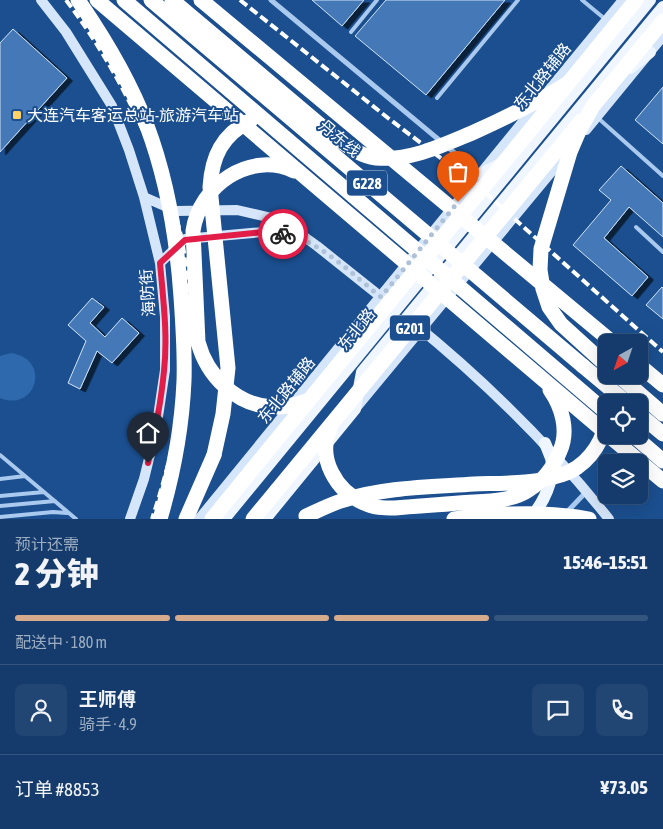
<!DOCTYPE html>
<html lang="zh">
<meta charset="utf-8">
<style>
:root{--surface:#143b6b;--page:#214673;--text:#f1f3f6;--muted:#9dadc1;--line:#33557e;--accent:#d6ab8b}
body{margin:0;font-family:"Asap Condensed","Noto Sans SC",sans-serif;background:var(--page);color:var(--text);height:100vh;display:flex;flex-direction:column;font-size:19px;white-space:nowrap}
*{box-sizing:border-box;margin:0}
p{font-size:16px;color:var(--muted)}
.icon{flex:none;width:28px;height:28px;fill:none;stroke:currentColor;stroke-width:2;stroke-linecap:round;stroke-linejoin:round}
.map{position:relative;height:519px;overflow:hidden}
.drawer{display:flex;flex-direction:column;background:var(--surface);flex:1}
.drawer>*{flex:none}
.needle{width:32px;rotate:220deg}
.fabs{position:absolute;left:598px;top:334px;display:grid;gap:10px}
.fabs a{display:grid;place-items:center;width:50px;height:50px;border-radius:8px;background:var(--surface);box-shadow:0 5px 20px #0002,0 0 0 1px var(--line);font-size:25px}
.pin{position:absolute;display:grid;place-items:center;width:42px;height:42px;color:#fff;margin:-51px -21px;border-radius:50% 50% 50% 0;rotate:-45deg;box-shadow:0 0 5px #0007}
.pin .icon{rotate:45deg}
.courier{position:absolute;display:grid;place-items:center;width:50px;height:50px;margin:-25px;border:4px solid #e11d48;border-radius:50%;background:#fff;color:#222;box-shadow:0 1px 6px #0007}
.headline em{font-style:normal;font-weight:800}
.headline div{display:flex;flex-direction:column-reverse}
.headline{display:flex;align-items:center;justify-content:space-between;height:85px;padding:0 15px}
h1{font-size:32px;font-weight:800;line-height:38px}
.bar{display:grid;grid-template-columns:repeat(4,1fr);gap:8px 5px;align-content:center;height:60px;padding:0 15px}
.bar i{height:6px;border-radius:4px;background:var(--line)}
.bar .current{background:var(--accent)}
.bar p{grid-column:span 4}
.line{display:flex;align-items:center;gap:12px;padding:0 15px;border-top:1px solid var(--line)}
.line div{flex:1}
.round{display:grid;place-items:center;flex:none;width:52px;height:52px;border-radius:8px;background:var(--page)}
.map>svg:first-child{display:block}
</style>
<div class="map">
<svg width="663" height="519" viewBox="0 0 663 519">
<defs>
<filter id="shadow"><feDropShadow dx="5.5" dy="3" stdDeviation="0" flood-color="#0009"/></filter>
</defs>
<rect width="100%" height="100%" fill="#1b4f8f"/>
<path fill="#2e69ad" d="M11,353c41,6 25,60 -11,45v-42z"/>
<path fill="#4478b7" stroke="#cfe3fa" filter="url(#shadow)" d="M312,0h52l-22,26z
M386,0h119l-79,95 -71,-59z
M13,29l54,49 -67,74v-109z
M663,87v57l-28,-24z
M621,166l42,37v34l-34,-30 -25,31 44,39 -16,19 -59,-51 38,-45 -12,-10z
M662,287l1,1v31l-17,-14z
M92,298l12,9 -14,16 15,14 17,-19 17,15 -27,30 -15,-12 -17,38 -12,-6 18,-42 -18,-16z"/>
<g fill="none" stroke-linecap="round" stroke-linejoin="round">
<path stroke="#a9c9ee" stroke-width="4" d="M582,0l23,19
M351,32l26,-32
M437,98l81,-98
M598,118l65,58
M636,227l27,25
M0,455l76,64
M0,479l25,-3
M0,496l44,-4
M0,506l55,-5
M0,517l53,-5 14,1"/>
<path stroke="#a9c9ee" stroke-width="5" d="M271,0l209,174
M566,513l21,-22"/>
<path stroke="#d6e6fa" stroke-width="10" d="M41,0l25,32 46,74 17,44 15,47 16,66 5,54v53l-9,60 -12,49 -14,40
M549,90l74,-90
M586,130l77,-94
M144,197l32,14 61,-1 35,8 16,7 29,21 69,55
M160,263l25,-24 78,-7 27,3 11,5
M411,321c73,59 139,124 198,198
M355,409l212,-256
M199,519l339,-416"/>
<path stroke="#f0f6ff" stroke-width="12" d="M630,68l20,-16
M481,174l21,-11
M224,519l426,-519
M265,519l90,-110 7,-37 301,-365
M529,519c14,-14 27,-41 22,-61 -2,-5 -4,-10 -6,-15"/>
<path stroke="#fff" stroke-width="15" d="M518,145l118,-145
M544,166l37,-45
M639,365l24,20
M583,366l43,36
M618,375l45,39
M639,414l24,20
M608,435l55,46
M633,435l30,26
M186,519l28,-64
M212,519l39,-48
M253,519l24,-29"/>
<path stroke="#fff" stroke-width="4" stroke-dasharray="9 4" stroke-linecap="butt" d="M66,0c43,57 75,118 99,186 6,18 13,35 17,54 4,21 5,43 5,64 2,78 -11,141 -35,215
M240,0l148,118 92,70 183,164"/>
<path stroke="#fff" stroke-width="15" d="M78,0c27,39 52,81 69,126 21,56 30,112 34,171 2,28 4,56 3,84 -2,46 -11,94 -24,138
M97,0l509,433
M124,0l482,412
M151,0l432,366
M172,0l160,135c13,9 27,21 44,23 34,3 65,-12 96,-25 34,-15 64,-30 96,-50
M201,0l411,342
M294,171c-44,-21 -95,15 -101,60l5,111c9,34 38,63 74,65 13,1 25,-3 37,-7
M606,365l-45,-41 -12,-17 -6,-18 -3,-19 1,-21 29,-97 9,-21 14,-25 70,-85
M330,429c-13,29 6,62 34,74 9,5 20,5 31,5 21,-2 43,-3 64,-5 24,-2 51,0 71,-14 14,-9 24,-23 30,-38 9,-20 2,-44 -10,-61
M214,455l9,-41 5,-46 -18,-181c2,-31 12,-52 41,-67
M251,471l267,-326
M277,490l267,-324
M306,516c11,-5 23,-11 35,-15 42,-14 89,-14 133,-17 28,-1 60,0 87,-9 24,-7 40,-29 45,-52
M454,519c44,-6 92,-8 135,0"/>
</g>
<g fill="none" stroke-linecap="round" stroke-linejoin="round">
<path stroke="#afc1d8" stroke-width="5" stroke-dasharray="0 9" d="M283,234c34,4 71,42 98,63l77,-95"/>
<path stroke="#e11d48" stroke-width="6" d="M148,463c7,-30 13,-61 16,-92 4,-36 -1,-73 -4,-108l25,-23 78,-8 20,2"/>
</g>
<rect fill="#ffd166" stroke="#1b4f8f" stroke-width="2" x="12" y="110" width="10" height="10" rx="2.5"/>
<g text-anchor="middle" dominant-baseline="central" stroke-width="4" stroke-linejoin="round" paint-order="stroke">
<g fill="#1b4f8f" stroke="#bbcadd" stroke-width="1">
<rect x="347" y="170.5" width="40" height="25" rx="4"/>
<rect x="390" y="315.5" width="40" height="25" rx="4"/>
</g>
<g font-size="15" font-weight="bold" fill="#fff">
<text x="367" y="183">G228</text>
<text x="410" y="328">G201</text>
</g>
<g font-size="16" fill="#fff" stroke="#1b4f8f">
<text transform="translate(542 76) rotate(-51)">东北路辅路</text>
<text transform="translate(340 138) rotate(40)">丹东线</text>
<text transform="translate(147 293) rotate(-94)">海防街</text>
<text transform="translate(356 329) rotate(-51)">东北路</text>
<text transform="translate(286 390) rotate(-51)">东北路辅路</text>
</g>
<g font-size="16" fill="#fff" stroke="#1b4f8f" text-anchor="start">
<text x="27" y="115">大连汽车客运总站-旅游汽车站</text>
</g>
</g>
</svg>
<div class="fabs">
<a><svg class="needle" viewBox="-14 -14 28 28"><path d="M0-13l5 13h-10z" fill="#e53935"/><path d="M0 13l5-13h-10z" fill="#9dadc1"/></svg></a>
<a><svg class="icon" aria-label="locate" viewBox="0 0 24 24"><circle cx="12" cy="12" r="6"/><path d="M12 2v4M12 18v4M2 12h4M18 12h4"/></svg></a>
<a><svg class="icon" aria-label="layers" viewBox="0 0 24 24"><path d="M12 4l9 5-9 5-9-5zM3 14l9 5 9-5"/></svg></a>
</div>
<div class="pin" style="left:458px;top:202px;background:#ea580c"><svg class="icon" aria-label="bag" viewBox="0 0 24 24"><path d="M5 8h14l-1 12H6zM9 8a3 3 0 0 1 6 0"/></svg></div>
<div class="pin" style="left:148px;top:463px;background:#1f2937"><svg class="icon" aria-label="home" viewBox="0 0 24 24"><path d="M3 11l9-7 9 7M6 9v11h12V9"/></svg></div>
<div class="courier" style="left:283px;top:234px"><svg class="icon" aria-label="bike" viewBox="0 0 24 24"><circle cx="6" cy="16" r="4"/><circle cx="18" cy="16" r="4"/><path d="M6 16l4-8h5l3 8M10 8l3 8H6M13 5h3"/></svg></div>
</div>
<section class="drawer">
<div class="headline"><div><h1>2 分钟</h1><p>预计还需</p></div><em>15:46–15:51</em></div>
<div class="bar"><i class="current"></i><i class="current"></i><i class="current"></i><i></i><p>配送中 · 180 m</p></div>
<div class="line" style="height:90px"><a class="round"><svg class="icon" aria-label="person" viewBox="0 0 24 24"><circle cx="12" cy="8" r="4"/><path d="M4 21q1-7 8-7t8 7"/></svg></a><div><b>王师傅</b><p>骑手 · 4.9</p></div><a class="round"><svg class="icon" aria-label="chat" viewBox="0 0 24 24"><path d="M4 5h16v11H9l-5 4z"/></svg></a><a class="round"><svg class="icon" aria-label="phone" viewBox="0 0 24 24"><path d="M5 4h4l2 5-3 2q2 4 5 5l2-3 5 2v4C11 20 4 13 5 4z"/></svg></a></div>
<div class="line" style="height:65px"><div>订单 #8853</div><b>¥73.05</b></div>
</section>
